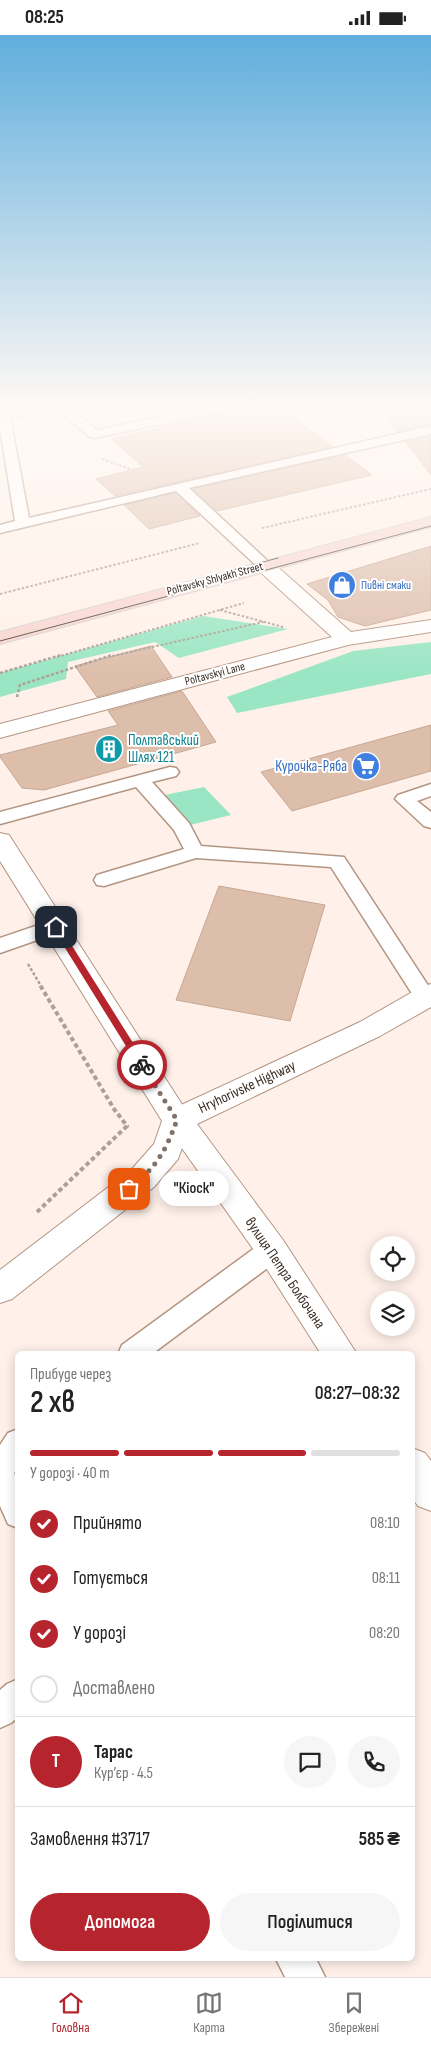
<!DOCTYPE html>
<html lang="uk">
<meta charset="utf-8">
<style>
:root{--surface:#fff;--page:#f6f6f6;--text:#222;--muted:#767676;--line:#e0e0e0;--accent:#b6252e}
body{margin:0;font-family:"Sofia Sans Condensed",sans-serif;background:var(--page);color:var(--text);height:100vh;display:flex;flex-direction:column;font-size:19px;white-space:nowrap}
*{box-sizing:border-box;margin:0}
p{font-size:16px;color:var(--muted)}
.icon{flex:none;width:28px;height:28px;fill:none;stroke:currentColor;stroke-width:2;stroke-linecap:round;stroke-linejoin:round}
.map{position:relative;flex:1;overflow:hidden}
.details{position:absolute;left:15px;top:1316px;width:400px;height:610px;display:flex;flex-direction:column;background:var(--surface);border-radius:8px;box-shadow:0 2px 12px #0003}
.details>*{flex:none}
.tools{position:absolute;left:370px;top:1201px;display:grid;gap:10px}
.tools a{display:grid;place-items:center;width:45px;height:45px;border-radius:50%;background:var(--surface);box-shadow:0 2px 12px #0003;font-size:25px}
.pin{position:absolute;display:grid;place-items:center;width:42px;height:42px;color:#fff;margin:-21px;border-radius:10px;box-shadow:0 2px 8px #0006}
.courier{position:absolute;display:grid;place-items:center;width:50px;height:50px;margin:-25px;border:4px solid #b6252e;border-radius:50%;background:#fff;color:#222;box-shadow:0 1px 6px #0007}
.bubble{position:absolute;height:35px;border-radius:18px;background:var(--surface);box-shadow:0 2px 12px #0003;font-size:16px;font-weight:600;line-height:35px;text-align:center}
.headline em{font-style:normal;font-weight:600}
.headline div{display:flex;flex-direction:column-reverse}
.headline{display:flex;align-items:center;justify-content:space-between;height:85px;padding:0 15px}
h1{font-size:32px;font-weight:600;line-height:38px}
.bar{display:grid;grid-template-columns:repeat(4,1fr);gap:8px 5px;align-content:center;height:60px;padding:0 15px}
.bar i{height:6px;border-radius:4px;background:var(--line)}
.bar .active{background:var(--accent)}
.bar p{grid-column:span 4}
.line{display:flex;align-items:center;gap:12px;padding:0 15px;border-top:1px solid var(--line)}
.line div{flex:1}
.round{display:grid;place-items:center;flex:none;width:52px;height:52px;border-radius:26px;background:var(--page)}
ol{padding:0 15px;list-style:none}
li{display:flex;align-items:center;gap:15px;height:55px}
li p{margin-inline-start:auto}
li .icon{padding:5px;border-radius:50%;background:var(--accent);color:#fff;stroke-width:4}
li:last-child{color:var(--muted)}
li i{width:28px;height:28px;border:2px solid var(--line);border-radius:50%}
.primary-button{display:flex;gap:10px;margin-top:auto;padding:10px 15px}
.primary-button a{flex:1;height:58px;border-radius:30px;background:var(--accent);color:#fff;font-size:20px;font-weight:600;line-height:58px;text-align:center}
.primary-button a+a{background:var(--page);color:var(--text)}
.status{display:flex;justify-content:space-between;align-items:center;height:35px;padding:0 25px;background:var(--surface);direction:ltr}
.status svg{height:14px;fill:currentColor}
.menu{display:flex;justify-content:space-around;align-items:center;height:70px;border-top:1px solid var(--line);background:var(--surface);font-size:14px;color:var(--muted)}
.menu a{display:grid;justify-items:center;gap:2px}
.menu .active{color:var(--accent)}
.map>svg:first-child{display:block}
</style>
<div class="status"><b>08:25</b><svg viewBox="0 0 49 12"><path d="M0 12V9h3v3zM5 12V6h3v6zM10 12V3h3v9zM15 12V0h3v12zM26 1h20v11H26zM47 4h2v5h-2z"/></svg></div>
<div class="map">
<svg width="431" height="1942" viewBox="0 0 431 1942">
<rect width="100%" height="100%" fill="#fff1e9"/>
<path fill="#9ae6c4" d="M203,581l85,13 -109,29 -24,-16 -87,20 -2,17 -66,18v-24z
M431,607v32l-194,39 -10,-16 126,-46z
M204,752l27,28 -49,12 -27,-30z"/>
<path fill="#ddbeab" stroke="#c6a794" d="M261,369h14l58,43 -218,49 -19,-17 47,-12 -31,-28z
M377,369h54v20l-33,8z
M431,401v39l-25,-33z
M345,420l27,20 -155,36 -24,-22z
M175,458l25,23 -51,13 -25,-24z
M431,511v64l-66,16 -27,-9 -10,-17 -21,-16z
M151,611l21,31 -75,20 -22,-31z
M182,656l34,51 -172,48 -22,-2 -22,-31v-2l118,-30 -10,-14z
M431,690v46l-139,40 -31,-39z
M219,851l106,19 -35,116 -114,-21z"/>
<g fill="none" stroke-linecap="round" stroke-linejoin="round">
<g stroke="#b39582" stroke-width="3">
<path id="service" d="M0,369h8l1,5 57,-5 31,26 124,-26h24l-6,4 -145,30 -4,-1 -31,-26 -49,6 19,101 402,-92v8l-242,54 81,75 2,3 -7,4 -5,-1 -84,-78 -176,42v-8l15,-4 -15,-92z
M170,732l6,1 3,4 -3,4 -24,6 37,41 12,23 143,11 87,133v14l-6,2 -7,-3 -87,-136 -135,-9 -92,28 -7,-1 -3,-5 3,-5 87,-26 -10,-19 -38,-43 -136,37v-12z
M431,749v12l-14,5 14,11v16l-7,-2 -29,-27 3,-4z
M56,884l7,2 3,5 -3,5 -63,22v-15z
M272,1204l9,3 3,8 -3,8 -129,96h-34l4,-9 141,-103z
M18,1394v39l-4,5 4,7v48l-10,-4 -8,-18v-61l8,-12z
M18,1644v38l-7,6 -11,5v-38l7,-6z
M276,1924h40l9,18h-40z"/>
</g>
<g stroke="#b39582" stroke-width="2">
<path id="minor" d="M265,525l7,2 79,70 80,-12v12l-83,13 -348,93v-14l332,-87 -74,-67 -3,-4 3,-4z
M431,949v23l-51,29 -183,88 86,116 74,114h-36l-60,-94 -99,-140 4,-8 194,-90 61,-35z
M412,1413l13,5 6,8v50l-13,-5 -6,-8z"/>
</g>
<g stroke="#b39582" stroke-width="2">
<path id="tertiary" d="M0,798l9,2 183,285 -14,39 -24,28 -142,112 -12,4v-33l132,-101 22,-25 8,-23 -162,-260z"/>
</g>
<g stroke="#d4d1cf" stroke-width="2">
<path id="primary" d="M431,482v10l-431,117v-12z"/>
</g>
<path stroke="#aea098" stroke-width="2" stroke-dasharray="2.5 2" stroke-linecap="butt" d="M102,424l34,12
M262,493l169,-39
M0,559l200,-51
M220,575l63,17
M57,622l187,-54
M108,622l155,-35"/>
<path stroke="#aea098" stroke-width="2.5" stroke-dasharray="3 2" stroke-linecap="butt" d="M0,638l61,-18
M17,662l3,-12 92,-30
M28,929l13,22"/>
<path stroke="#aea098" stroke-width="4" stroke-dasharray="4.5 3" stroke-linecap="butt" d="M37,1177l90,-86 -13,-17 -74,-124"/>
<use href="#service" fill="#fff" fill-rule="evenodd"/>
<use href="#minor" fill="#fff" fill-rule="evenodd"/>
<use href="#tertiary" fill="#fff" fill-rule="evenodd"/>
<use href="#primary" fill="#f8d6d0" fill-rule="evenodd"/>
<path stroke="#52453e" stroke-width="1" d="M233,535l45,-12
M0,606l431,-115"/>
</g>
<linearGradient id="sky" x2="0" y2="1"><stop stop-color="#60aedd"/><stop offset="0.58" stop-color="#fff9f5"/><stop offset="1" stop-color="#fff9f5" stop-opacity="0"/></linearGradient>
<rect width="431" height="641" fill="url(#sky)"/>
<path fill="#b6252e" d="M56,889l3,1 86,137v5h-6l-87,-140z"/>
<g fill="none" stroke-linecap="round" stroke-linejoin="round">
<path stroke="#80726b" stroke-width="5" stroke-dasharray="0 9" d="M129,1154c27,-22 36,-36 48,-69l-35,-55"/>
</g>
<defs>
<g id="shop-disc" transform="scale(1.4375)"><circle r="9.5" fill="#3f7fe0" stroke="#fff"/><path d="M-5-2.5h2.3a2.7 3.5 0 0 1 5.4 0H5L5.5 6h-11ZM-1.5-2.5h3a1.5 2.3 0 0 0-3 0Z" fill="#fff"/></g>
<g id="building-disc" transform="scale(1.4375)"><circle r="9.5" fill="#0f9aa8" stroke="#fff"/><path d="M-4-6H4V6H1V3H-1V6H-4ZM-2.5-4.3h1.7v1.8h-1.7ZM.8-4.3h1.7v1.8H.8ZM-2.5-1h1.7V.8h-1.7ZM.8-1h1.7V.8H.8Z" fill="#fff"/></g>
<g id="supermarket-disc" transform="scale(1.4375)"><circle r="9.5" fill="#3f7fe0" stroke="#fff"/><path d="M-6-5.5h2.5l.6 2H6L4.5 2H-2.5L-4.4-4H-6ZM-1.5 3.2a1.3 1.3 0 1 0 .1 0ZM3 3.2a1.3 1.3 0 1 0 .1 0Z" fill="#fff"/></g>
</defs>
<g fill-rule="evenodd">
<use href="#shop-disc" x="342" y="550"/>
<use href="#building-disc" x="109" y="714"/>
<use href="#supermarket-disc" x="366" y="731"/>
</g>
<g text-anchor="middle" dominant-baseline="central" stroke-width="4" stroke-linejoin="round" paint-order="stroke">
<g font-size="12" fill="#3b2e27" stroke="#fff">
<text transform="translate(215 544) rotate(-15)">Poltavsky Shlyakh Street</text>
<text transform="translate(215 639) rotate(-15)">Poltavskyi Lane</text>
</g>
<g font-size="12" fill="#366cbe" stroke="#fff" text-anchor="start">
<text x="361" y="550">Пивні смаки</text>
</g>
<g font-size="15" fill="#0d838f" stroke="#fff" text-anchor="start">
<text x="128" y="705">Полтавський<tspan x="128" dy="17">Шлях 121</tspan></text>
</g>
<g font-size="15" fill="#366cbe" stroke="#fff" text-anchor="end">
<text x="347" y="731">Курочка-Ряба</text>
</g>
<g font-size="15" fill="#3b2e27" stroke="#fff">
<text transform="translate(247 1052) rotate(-25)">Hryhorivske Highway</text>
<text transform="translate(285 1238) rotate(56)">вулиця Петра Болбочана</text>
</g>
</g>
</svg>
<div class="tools">
<a><svg class="icon" aria-label="locate" viewBox="0 0 24 24"><circle cx="12" cy="12" r="6"/><path d="M12 2v4M12 18v4M2 12h4M18 12h4"/></svg></a>
<a><svg class="icon" aria-label="layers" viewBox="0 0 24 24"><path d="M12 4l9 5-9 5-9-5zM3 14l9 5 9-5"/></svg></a>
</div>
<div class="pin" style="left:129px;top:1154px;background:#ea580c"><svg class="icon" aria-label="bag" viewBox="0 0 24 24"><path d="M5 8h14l-1 12H6zM9 8a3 3 0 0 1 6 0"/></svg></div>
<div class="pin" style="left:56px;top:892px;background:#1f2937"><svg class="icon" aria-label="home" viewBox="0 0 24 24"><path d="M3 11l9-7 9 7M6 9v11h12V9"/></svg></div>
<div class="courier" style="left:142px;top:1030px"><svg class="icon" aria-label="bike" viewBox="0 0 24 24"><circle cx="6" cy="16" r="4"/><circle cx="18" cy="16" r="4"/><path d="M6 16l4-8h5l3 8M10 8l3 8H6M13 5h3"/></svg></div>
<div class="bubble" style="left:159px;top:1136px;width:70px">&quot;Кіоск&quot;</div>
<section class="details">
<div class="headline"><div><h1>2 хв</h1><p>Прибуде через</p></div><em>08:27–08:32</em></div>
<div class="bar"><i class="active"></i><i class="active"></i><i class="active"></i><i></i><p>У дорозі · 40 m</p></div>
<ol>
<li><svg class="icon" aria-label="check" viewBox="0 0 24 24"><path d="M5 12l5 5 9-10"/></svg>Прийнято<p>08:10</p></li>
<li><svg class="icon" aria-label="check" viewBox="0 0 24 24"><path d="M5 12l5 5 9-10"/></svg>Готується<p>08:11</p></li>
<li><svg class="icon" aria-label="check" viewBox="0 0 24 24"><path d="M5 12l5 5 9-10"/></svg>У дорозі<p>08:20</p></li>
<li><i></i>Доставлено</li>
</ol>
<div class="line" style="height:90px"><b class="round" style="background:var(--accent);color:#fff">Т</b><div><b>Тарас</b><p>Кур’єр · 4.5</p></div><a class="round"><svg class="icon" aria-label="chat" viewBox="0 0 24 24"><path d="M4 5h16v11H9l-5 4z"/></svg></a><a class="round"><svg class="icon" aria-label="phone" viewBox="0 0 24 24"><path d="M5 4h4l2 5-3 2q2 4 5 5l2-3 5 2v4C11 20 4 13 5 4z"/></svg></a></div>
<div class="line" style="height:65px"><div>Замовлення #3717</div><b>585 ₴</b></div>
<div class="primary-button"><a>Допомога</a><a>Поділитися</a></div>
</section>
</div>
<nav class="menu">
<a class="active"><svg class="icon" aria-label="home" viewBox="0 0 24 24"><path d="M3 11l9-7 9 7M6 9v11h12V9"/></svg>Головна</a>
<a><svg class="icon" aria-label="map" viewBox="0 0 24 24"><path d="M3 6l6-2 6 2 6-2v14l-6 2-6-2-6 2zM9 4v14M15 6v14"/></svg>Карта</a>
<a><svg class="icon" aria-label="saved" viewBox="0 0 24 24"><path d="M7 4h10v16l-5-4-5 4z"/></svg>Збережені</a>
</nav>
